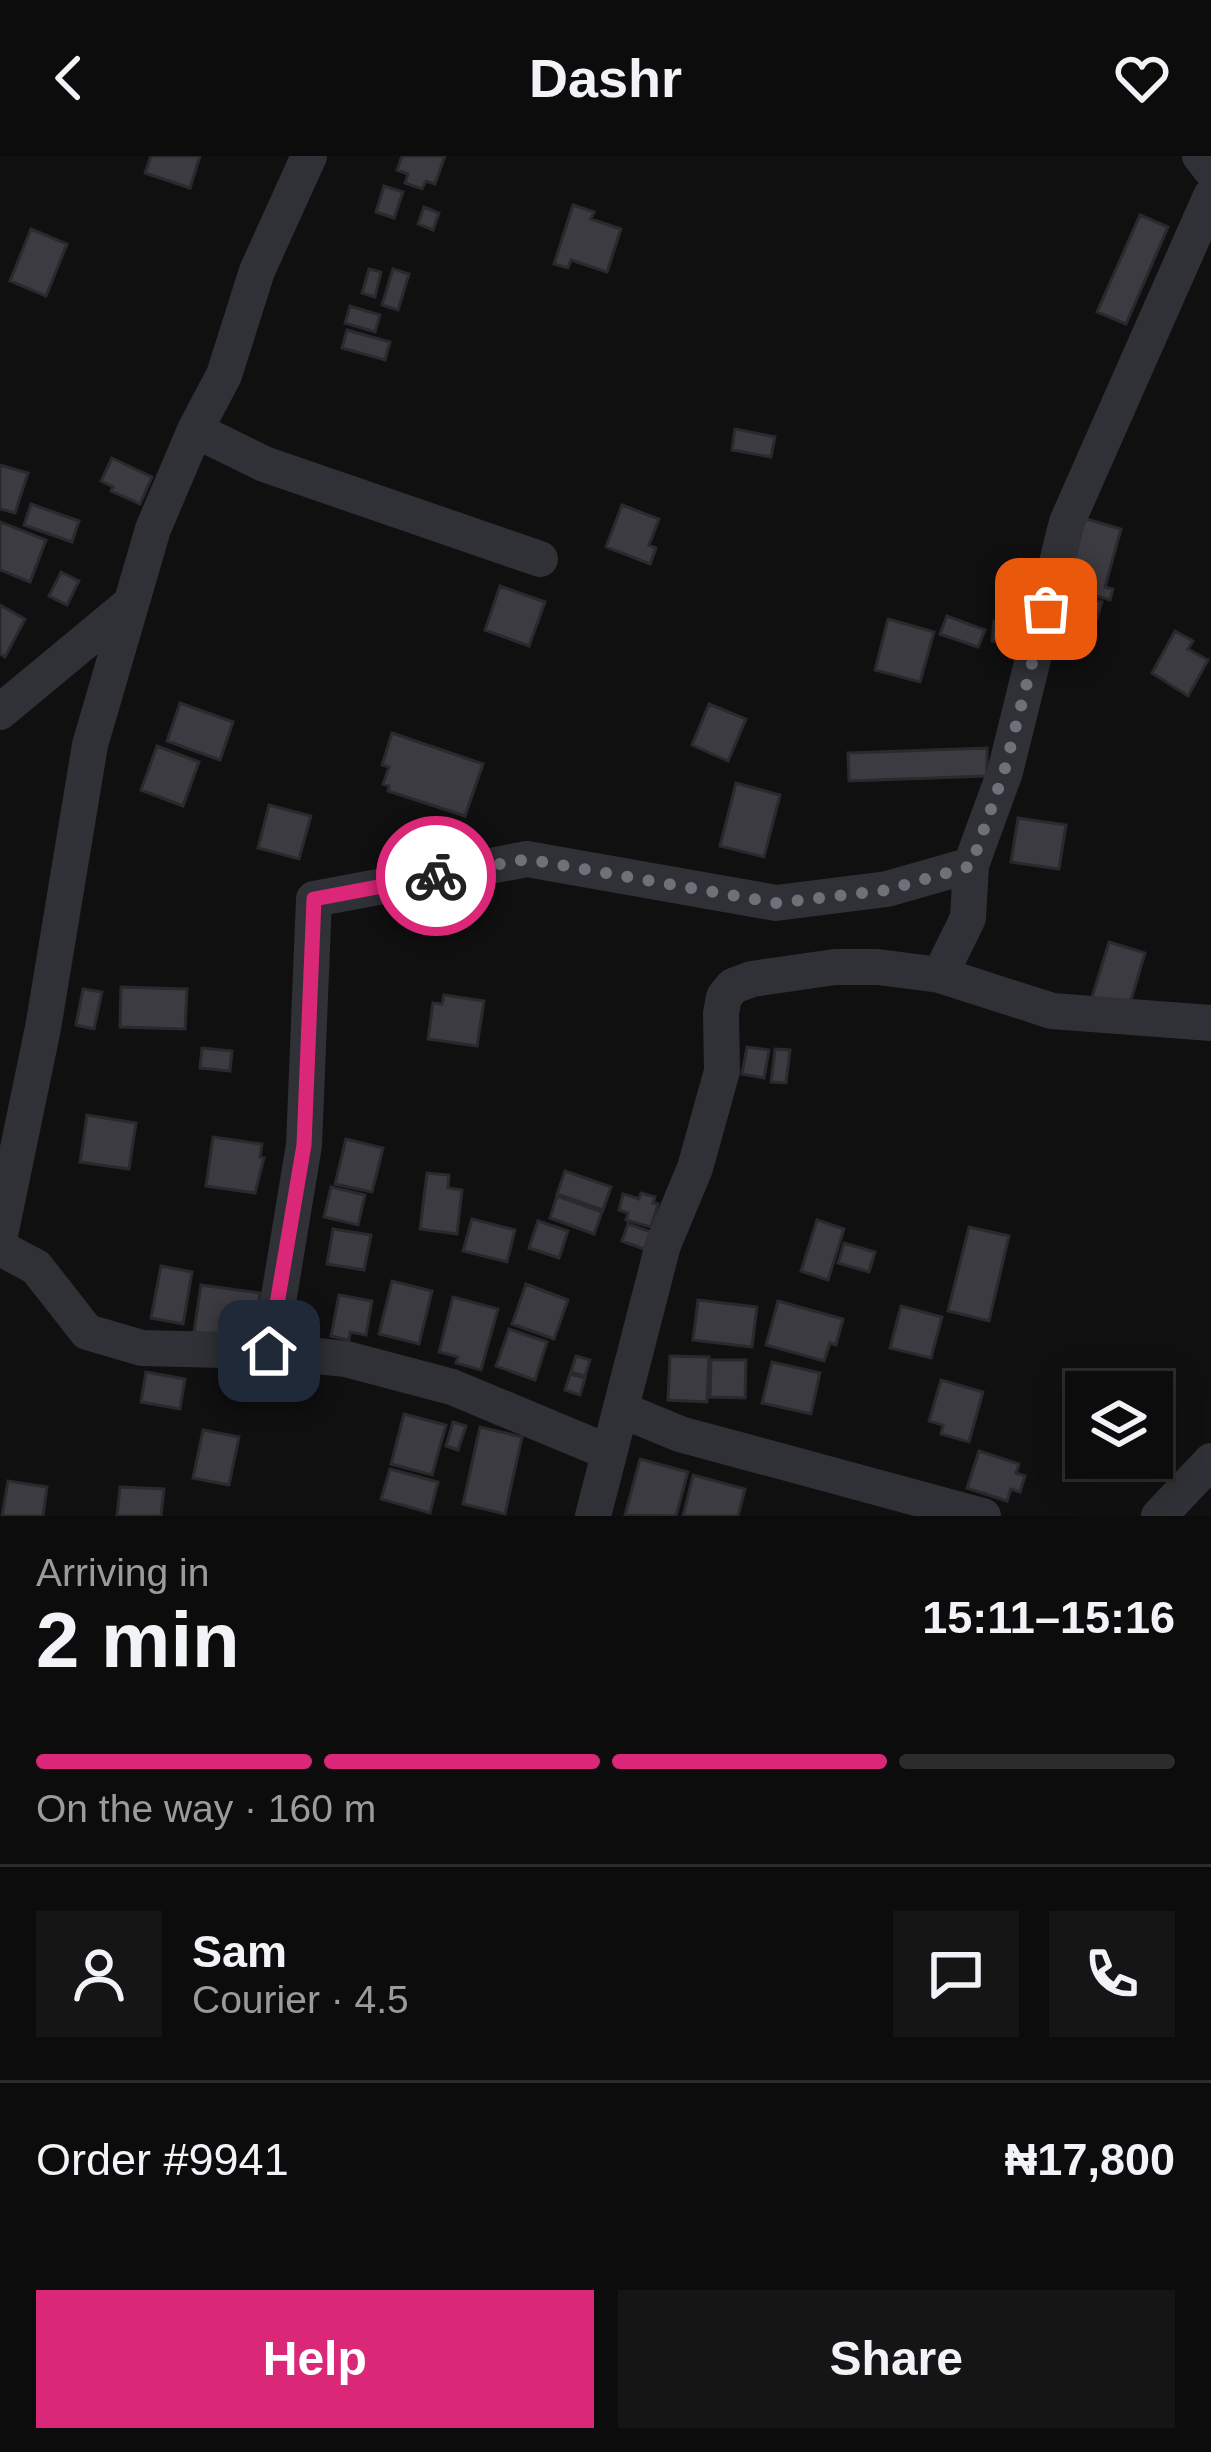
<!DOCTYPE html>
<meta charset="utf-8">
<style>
:root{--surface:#0c0c0d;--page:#151516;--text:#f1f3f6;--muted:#9a9b9d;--line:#2c2c2e;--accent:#db2777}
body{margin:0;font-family:Helvetica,sans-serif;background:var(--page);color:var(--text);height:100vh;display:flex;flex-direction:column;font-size:45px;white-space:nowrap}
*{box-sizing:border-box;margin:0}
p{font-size:39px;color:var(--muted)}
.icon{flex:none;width:66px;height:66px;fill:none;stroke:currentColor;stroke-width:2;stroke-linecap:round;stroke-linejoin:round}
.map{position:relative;height:1360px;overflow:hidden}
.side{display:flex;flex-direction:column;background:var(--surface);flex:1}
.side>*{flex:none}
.tools{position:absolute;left:1065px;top:1215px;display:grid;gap:24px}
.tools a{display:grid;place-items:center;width:108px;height:108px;border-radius:0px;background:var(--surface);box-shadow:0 6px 30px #0003,0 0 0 3px var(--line);font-size:60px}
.pin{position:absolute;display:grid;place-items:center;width:102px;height:102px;color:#fff;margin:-51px;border-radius:24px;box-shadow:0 6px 18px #0006}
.courier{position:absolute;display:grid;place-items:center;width:120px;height:120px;margin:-60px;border:9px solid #db2777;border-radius:50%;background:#fff;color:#222;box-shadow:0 3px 15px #0007}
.summary em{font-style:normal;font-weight:600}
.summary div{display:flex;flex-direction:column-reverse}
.summary{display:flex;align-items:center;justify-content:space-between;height:204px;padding:0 36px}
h1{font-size:78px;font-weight:600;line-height:90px}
.bar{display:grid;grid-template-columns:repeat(4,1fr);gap:18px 12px;align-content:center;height:144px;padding:0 36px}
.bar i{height:15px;border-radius:9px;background:var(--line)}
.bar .selected{background:var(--accent)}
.bar p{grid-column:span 4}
.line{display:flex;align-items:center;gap:30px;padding:0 36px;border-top:3px solid var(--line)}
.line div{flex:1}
.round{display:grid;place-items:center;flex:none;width:126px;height:126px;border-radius:0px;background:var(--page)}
.primary-button{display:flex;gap:24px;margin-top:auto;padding:24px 36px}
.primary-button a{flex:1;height:138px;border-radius:0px;background:var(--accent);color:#fff;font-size:48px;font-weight:600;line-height:138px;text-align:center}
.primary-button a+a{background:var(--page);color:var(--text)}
header{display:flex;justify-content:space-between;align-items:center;height:156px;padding:0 36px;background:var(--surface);font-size:54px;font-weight:600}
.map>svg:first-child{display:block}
</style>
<header><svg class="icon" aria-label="back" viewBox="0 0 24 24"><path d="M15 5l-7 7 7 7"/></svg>Dashr<svg class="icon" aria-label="heart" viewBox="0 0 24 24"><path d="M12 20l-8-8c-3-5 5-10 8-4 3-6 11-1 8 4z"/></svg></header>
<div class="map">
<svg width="1211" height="1360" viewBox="0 0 1211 1360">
<rect width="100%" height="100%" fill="#101011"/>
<path fill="#3b3b41" stroke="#2a292d" stroke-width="3" d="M151,0h49l-10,32 -45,-15z
M402,0h43l-10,28 -9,-3 -4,8 -17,-6 3,-9 -11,-4z
M384,30l19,6 -9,26 -18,-6z
M573,49l21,7 -3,7 30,10 -14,43 -36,-12 -3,8 -14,-4z
M424,51l15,6 -6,17 -15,-6z
M1140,59l28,12 -42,97 -29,-12z
M31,73l36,15 -21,52 -36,-15z
M369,113l12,3 -6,25 -13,-4z
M393,113l16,5 -11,36 -16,-5z
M350,150l30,9 -5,17 -30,-9z
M347,174l43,12 -5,18 -43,-12z
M735,273l40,8 -4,20 -39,-7z
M112,302l40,19 -12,27 -29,-13 2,-4 -12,-6z
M0,309l28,8 -13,40 -15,-4z
M31,348l48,17 -7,21 -48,-17z
M622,349l37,14 -10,26 7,3 -6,16 -44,-17z
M1083,362l38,11 -16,58 8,2 -3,11 -54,-15z
M0,366l46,18 -16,42 -30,-12z
M61,416l18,9 -12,24 -18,-9z
M500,430l45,16 -16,44 -44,-16z
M1060,434l42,12 -14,46 -41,-12z
M0,449l25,14 -20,38 -5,-3z
M947,460l38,14 -7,17 -38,-13z
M888,463l46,13 -14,50 -45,-12z
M994,465l37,5 -3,21 -36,-6z
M1175,475l18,10 -5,8 20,11 -20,36 -36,-23z
M180,547l53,19 -13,38 -53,-19z
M709,548l37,15 -18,42 -36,-16z
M392,577l91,31 -18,52 -77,-25 1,-5 -6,-2 6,-17 -7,-2z
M157,590l42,16 -16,44 -42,-16z
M987,592v28l-138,5 -1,-28z
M736,627l44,12 -16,62 -44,-11z
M269,649l42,11 -12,43 -41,-11z
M1018,662l48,7 -7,44 -48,-7z
M1109,786l36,11 -16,54 -39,-3z
M121,831l66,2 -2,40 -65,-2z
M83,833l19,3 -8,37 -18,-4z
M444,839l40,6 -7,45 -49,-7 5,-36 9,1z
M747,891l22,3 -5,28 -22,-4z
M202,892l30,3 -2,20 -30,-3z
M775,893l15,1 -4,33 -15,-1z
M87,959l49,8 -7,46 -49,-7z
M213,981l49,7 -2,13 4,1 -9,35 -49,-7z
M346,983l37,9 -11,44 -37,-8z
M565,1015l46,16 -8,23 -46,-16z
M427,1017l22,2 -1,13 14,2 -5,44 -37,-5z
M331,1031l34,8 -7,30 -34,-8z
M641,1037l14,4 -2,6 5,1 -7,23 -25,-7 2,-7 -9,-3 4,-16 16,5z
M557,1040l45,16 -8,22 -44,-16z
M472,1063l43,11 -8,32 -44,-11z
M817,1064l27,9 -16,51 -27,-9z
M538,1065l30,10 -9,27 -30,-10z
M628,1068l23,8 -7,17 -22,-8z
M969,1071l40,9 -20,85 -41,-10z
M333,1073l38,6 -7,35 -37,-6z
M844,1087l31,9 -6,20 -31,-9z
M161,1110l31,6 -9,52 -32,-6z
M392,1125l40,10 -13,53 -40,-10z
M526,1128l42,16 -14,39 -42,-15z
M201,1129l59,8 -6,47 -60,-8z
M339,1139l33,6 -6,34 -16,-3 -1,8 -18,-4z
M453,1141l45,12 -17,61 -25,-7 2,-6 -19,-5z
M698,1144l59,7 -5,40 -59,-7z
M778,1145l65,18 -7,26 -6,-2 -6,18 -58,-16z
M901,1150l41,11 -11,41 -41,-10z
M509,1173l38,13 -12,38 -39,-14z
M576,1200l14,4 -5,16 -14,-4z
M670,1200l39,1 -2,45 -39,-2z
M711,1204h35l-1,38 -35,-1z
M772,1206l48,11 -9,41 -49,-11z
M146,1216l39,7 -5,30 -39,-7z
M570,1218l15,4 -5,17 -15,-5z
M941,1224l42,12 -14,50 -28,-8 2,-9 -14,-4z
M404,1258l42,11 -14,50 -41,-11z
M453,1266l13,4 -8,24 -12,-4z
M480,1271l42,10 -17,77 -42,-10z
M203,1274l36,7 -10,48 -36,-7z
M979,1295l40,13 -3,9 9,3 -5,16 -9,-3 -4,12 -40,-13z
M640,1303l48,13 -12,44 -51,-1z
M390,1313l48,13 -8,31 -49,-14z
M693,1319l52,14 -7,27h-55z
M8,1325l39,6 -4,29h-41z
M120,1331l44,2 -3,27h-44z"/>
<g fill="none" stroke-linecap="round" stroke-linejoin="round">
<path stroke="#303136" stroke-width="36" d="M1200,0l11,14
M195,274l69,34 276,95
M0,556l130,-108
M940,819l28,-57 3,-53 34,-93 62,-250 144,-326
M0,1079l43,-207 47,-283 63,-216 42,-99 29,-55 33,-104 52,-115
M0,1092l36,19 51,65 55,16 128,3 76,8 106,28 156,65
M270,1195l34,-206 10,-246 213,-40 249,44 111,-14 84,-24
M622,1254l58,24 303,82
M593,1360l70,-271 32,-77 27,-97 -1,-58 3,-16 9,-11 19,-7 83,-12h43l62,8 112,36 159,12
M1159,1360l52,-55"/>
</g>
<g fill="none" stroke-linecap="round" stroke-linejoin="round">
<path stroke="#6e707a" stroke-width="12" stroke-dasharray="0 21.6" d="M436,720l91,-17 249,44 111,-13 84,-24 33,-94 42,-163"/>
<path stroke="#db2777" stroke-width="15" d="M269,1195l35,-206 10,-246 122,-23"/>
</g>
</svg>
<div class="tools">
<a><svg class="icon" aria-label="layers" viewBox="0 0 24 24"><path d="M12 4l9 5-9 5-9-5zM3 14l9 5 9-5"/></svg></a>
</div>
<div class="pin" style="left:1046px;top:453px;background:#ea580c"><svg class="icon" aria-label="bag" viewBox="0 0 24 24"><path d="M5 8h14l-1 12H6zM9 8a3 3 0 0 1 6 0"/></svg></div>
<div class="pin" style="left:269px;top:1195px;background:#1f2937"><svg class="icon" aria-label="home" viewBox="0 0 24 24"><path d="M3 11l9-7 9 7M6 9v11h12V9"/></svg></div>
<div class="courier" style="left:436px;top:720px"><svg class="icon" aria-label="bike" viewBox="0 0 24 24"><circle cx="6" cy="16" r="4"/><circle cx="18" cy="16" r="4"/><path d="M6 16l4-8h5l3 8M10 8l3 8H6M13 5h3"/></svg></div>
</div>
<section class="side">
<div class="summary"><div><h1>2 min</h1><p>Arriving in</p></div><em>15:11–15:16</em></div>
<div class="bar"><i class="selected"></i><i class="selected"></i><i class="selected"></i><i></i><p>On the way · 160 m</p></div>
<div class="line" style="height:216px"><a class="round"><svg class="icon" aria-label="person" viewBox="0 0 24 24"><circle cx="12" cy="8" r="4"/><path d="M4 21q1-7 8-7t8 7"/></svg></a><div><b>Sam</b><p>Courier · 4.5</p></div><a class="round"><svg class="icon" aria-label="chat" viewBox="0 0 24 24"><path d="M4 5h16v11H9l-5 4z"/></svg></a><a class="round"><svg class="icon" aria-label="phone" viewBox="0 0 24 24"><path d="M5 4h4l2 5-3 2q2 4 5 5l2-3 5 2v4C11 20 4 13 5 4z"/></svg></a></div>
<div class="line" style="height:156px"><div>Order #9941</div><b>₦17,800</b></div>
<div class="primary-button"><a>Help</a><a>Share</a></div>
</section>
